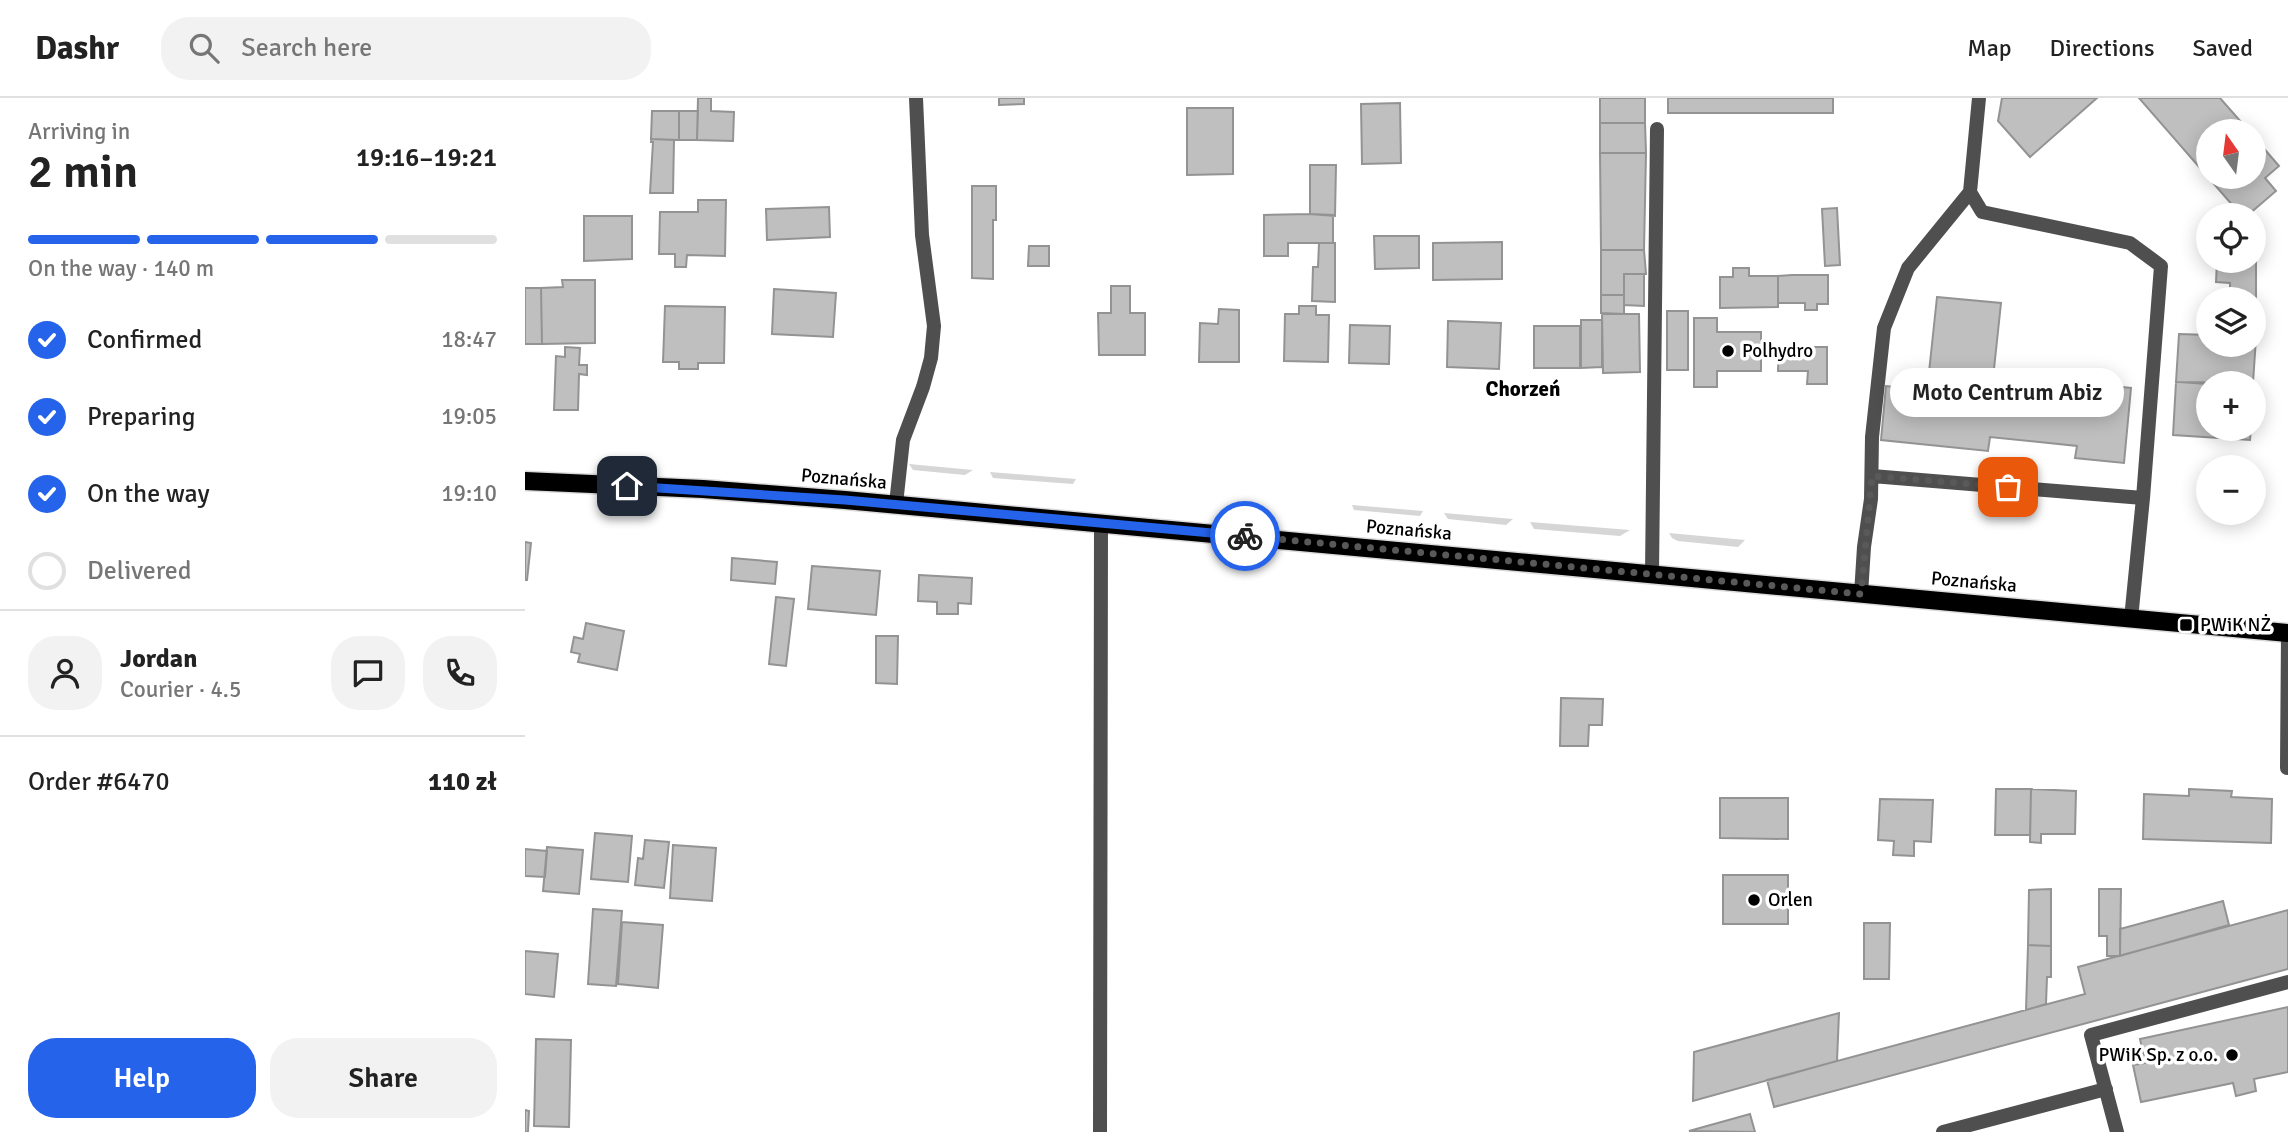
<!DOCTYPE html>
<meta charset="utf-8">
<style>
:root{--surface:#fff;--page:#f2f2f2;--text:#222;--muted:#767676;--line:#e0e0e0;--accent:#2563eb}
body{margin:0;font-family:Signika,sans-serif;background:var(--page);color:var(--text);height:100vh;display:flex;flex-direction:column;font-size:26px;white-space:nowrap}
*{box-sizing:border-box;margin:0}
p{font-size:23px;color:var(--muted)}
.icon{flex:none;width:38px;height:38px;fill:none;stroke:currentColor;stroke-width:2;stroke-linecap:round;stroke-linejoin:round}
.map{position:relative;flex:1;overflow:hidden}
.panel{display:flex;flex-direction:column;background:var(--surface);width:525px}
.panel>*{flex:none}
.needle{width:46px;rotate:346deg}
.fabs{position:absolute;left:1671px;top:21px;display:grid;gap:14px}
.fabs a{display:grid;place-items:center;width:70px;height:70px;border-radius:50%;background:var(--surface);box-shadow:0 4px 18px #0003;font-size:35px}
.pin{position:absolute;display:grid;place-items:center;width:60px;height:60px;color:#fff;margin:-30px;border-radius:14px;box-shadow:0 4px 10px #0006}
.courier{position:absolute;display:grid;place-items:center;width:70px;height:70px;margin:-35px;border:5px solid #2563eb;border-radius:50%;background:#fff;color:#222;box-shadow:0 2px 9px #0007}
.bubble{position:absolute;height:49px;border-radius:24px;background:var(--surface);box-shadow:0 4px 18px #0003;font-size:23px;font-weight:600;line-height:49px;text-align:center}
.overview em{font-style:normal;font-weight:600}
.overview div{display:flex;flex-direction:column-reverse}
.overview{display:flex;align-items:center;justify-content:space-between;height:119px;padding:0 28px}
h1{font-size:46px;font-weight:600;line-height:52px}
.bar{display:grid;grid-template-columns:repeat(4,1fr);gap:10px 7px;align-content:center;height:84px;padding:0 28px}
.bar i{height:9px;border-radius:5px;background:var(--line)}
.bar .on{background:var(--accent)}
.bar p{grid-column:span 4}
.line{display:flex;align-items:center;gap:18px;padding:0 28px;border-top:2px solid var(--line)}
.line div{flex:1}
.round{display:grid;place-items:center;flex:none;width:74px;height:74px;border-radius:28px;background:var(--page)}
ol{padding:0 28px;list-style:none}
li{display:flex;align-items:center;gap:21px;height:77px}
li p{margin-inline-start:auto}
li .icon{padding:7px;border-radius:50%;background:var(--accent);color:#fff;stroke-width:4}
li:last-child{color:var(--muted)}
li i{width:38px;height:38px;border:4px solid var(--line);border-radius:50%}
.action{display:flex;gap:14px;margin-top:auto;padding:14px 28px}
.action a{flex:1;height:80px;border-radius:28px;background:var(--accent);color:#fff;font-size:28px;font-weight:600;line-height:80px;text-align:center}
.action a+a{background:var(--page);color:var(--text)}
header{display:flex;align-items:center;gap:42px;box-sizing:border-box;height:98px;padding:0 35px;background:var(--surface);border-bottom:2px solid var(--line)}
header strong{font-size:33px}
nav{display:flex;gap:38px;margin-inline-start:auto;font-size:24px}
.search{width:490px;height:63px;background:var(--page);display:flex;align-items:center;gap:18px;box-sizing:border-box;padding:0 24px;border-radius:28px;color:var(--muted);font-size:26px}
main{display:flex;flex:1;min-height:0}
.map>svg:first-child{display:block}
</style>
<header>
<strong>Dashr</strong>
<div class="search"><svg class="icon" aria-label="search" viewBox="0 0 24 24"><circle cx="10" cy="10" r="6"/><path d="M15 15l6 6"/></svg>Search here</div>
<nav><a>Map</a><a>Directions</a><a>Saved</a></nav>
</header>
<main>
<section class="panel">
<div class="overview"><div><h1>2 min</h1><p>Arriving in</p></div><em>19:16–19:21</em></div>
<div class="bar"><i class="on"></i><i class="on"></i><i class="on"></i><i></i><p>On the way · 140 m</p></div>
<ol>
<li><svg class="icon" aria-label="check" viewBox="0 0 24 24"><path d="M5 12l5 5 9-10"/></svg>Confirmed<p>18:47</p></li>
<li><svg class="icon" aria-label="check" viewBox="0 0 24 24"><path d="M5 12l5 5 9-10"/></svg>Preparing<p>19:05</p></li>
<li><svg class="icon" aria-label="check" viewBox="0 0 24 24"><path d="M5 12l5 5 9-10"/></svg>On the way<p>19:10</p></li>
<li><i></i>Delivered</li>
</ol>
<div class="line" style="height:126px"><a class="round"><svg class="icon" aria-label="person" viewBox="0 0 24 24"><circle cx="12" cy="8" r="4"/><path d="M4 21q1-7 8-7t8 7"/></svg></a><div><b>Jordan</b><p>Courier · 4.5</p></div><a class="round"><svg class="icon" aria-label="chat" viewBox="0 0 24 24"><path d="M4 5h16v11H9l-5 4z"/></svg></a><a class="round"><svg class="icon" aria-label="phone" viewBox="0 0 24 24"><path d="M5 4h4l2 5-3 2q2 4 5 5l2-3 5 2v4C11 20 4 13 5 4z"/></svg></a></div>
<div class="line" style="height:91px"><div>Order #6470</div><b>110 zł</b></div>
<div class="action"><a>Help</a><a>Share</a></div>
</section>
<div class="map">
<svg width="1763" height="1034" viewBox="0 0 1763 1034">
<rect width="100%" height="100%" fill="#fff"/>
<path fill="#d6d6d6" d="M384,366l64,6 -8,5 -52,-5z
M465,374l86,7 -3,5 -80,-6z
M827,407l71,6 -3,5 -66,-6z
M919,415l69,6 -7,6 -58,-6z
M1005,424l100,8 -10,6 -86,-7z
M1144,435l76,7 -7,7 -60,-6 -6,-3z"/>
<path fill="#bfbfbf" stroke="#939393" stroke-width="2" d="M173,0h13v13l23,1 -1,29 -36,-1z
M474,0h25v6l-25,1z
M1075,0h45v25h-45z
M1143,0h165v15h-165z
M1477,0h95l-67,59 -32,-36z
M1614,0h81l29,33h-40v46h45v-40l25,29 -14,12 11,13 -28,24h-7z
M875,5l1,60 -39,1 -1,-60z
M662,10h46v66l-46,1z
M127,13h27v29l-28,-1z
M154,13h19l-1,29h-18z
M1075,25h45l1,30h-46z
M126,41l23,1 -1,53h-23l3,-51h-2z
M1075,55h46l-2,97h-43z
M785,67h26l-1,51 -25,-2z
M447,88h24v34h-3v59l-21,-1z
M173,102h28l-1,56 -38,-1 -1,12h-11v-13h-16l1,-42h38z
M304,109l1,30 -63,3 -1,-31z
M1312,110l3,57 -15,1 -3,-57z
M785,116l23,1v28h-45v13h-24v-41z
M59,118h48v43l-48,2z
M849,138h45v32l-44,1z
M977,144v37l-69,1v-37z
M794,145h16v59l-23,-1 1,-34h5z
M504,148h20v20h-21z
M1076,152h43l2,24h-22v21h-23z
M1731,162v77h-2v-38h-24v-16l-14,-1 1,-21z
M1208,170h16v8h29v31l-58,1v-31h13z
M1099,176h20v32l-20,-1z
M1267,177h36v29h-11v6h-12v-7h-27v-27z
M37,182h33v63l-53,1 -1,-56 22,-1z
M586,188h19v27h15v42h-46l-1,-42h13z
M0,190h16l1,56h-17z
M249,191l62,4 -3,44 -61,-3z
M1076,197h23v19l-23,-1z
M1412,199l64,6 -10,94 -64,-6z
M140,208l60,1 -1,56h-26v6h-19v-7h-16z
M774,208h17v9h13l-1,47 -44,-1 1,-47h14z
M694,211l20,1v52h-40l1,-39 18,1z
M1142,213h21v59h-21z
M1077,216h37l1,58 -37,1z
M1169,220h23v14h44v39h-44v16h-23z
M1056,222h21v47l-21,1z
M923,223l53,2 -2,46 -52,-2z
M825,227l40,1 -1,38 -40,-1z
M1009,228h46v42h-46z
M1654,236l30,1v10h45v-7h2l-3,45 -77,-1z
M40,249l15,1 -1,17h8v10l-8,-1 -1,36h-24l2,-54 9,1z
M1254,249h48v37h-20l1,-13h-30z
M1468,276l138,14 -7,75 -49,-5 2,-12 -87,-9 -2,14 -107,-11 5,-54 105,11z
M1651,284l33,2v45h42l-1,11 -77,-5z
M0,444l6,1 -4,37h-2z
M207,460l45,4 -2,22 -44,-4z
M287,468l68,5 -4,44 -68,-6z
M394,477l53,3 -1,26 -13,-1v11h-21v-12l-19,-1z
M251,499l18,2 -8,67 -17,-2z
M61,525l38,8 -7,39 -39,-8 2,-8 -9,-2 3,-15 9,2z
M351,538h22l-1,48 -21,-1z
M1036,600l42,1 -1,26h-13l-1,21h-28z
M1471,691h35l-1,46h-35z
M1506,691l45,2 -1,43h-34v9l-11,-1z
M1664,691l43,2 -1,6 41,2 -1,44 -128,-4 1,-45 45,2z
M1195,700h68v41l-68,-1z
M1355,701l53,1 -2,42 -17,-1v15l-21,-1 1,-14 -16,-1z
M70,735l37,3 -4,46 -37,-3z
M120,742l24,2 -5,46 -29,-3 3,-27 5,1z
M148,747l43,3 -4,53 -42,-3z
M22,749l36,3 -4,44 -36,-3z
M0,751l22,2 -2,26 -20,-1z
M1198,777h65v49h-65z
M1526,791v57l-23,-1 1,-55z
M1574,791h22l-1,67h-13v-20h-8z
M1698,803l6,24 -109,31v-27z
M68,811l29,2 -6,75 -28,-2z
M1763,812v59l-514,138 -7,-27 318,-86 -7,-27z
M97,824l41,3 -5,63 -40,-4z
M1339,825h26l-1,56h-25z
M1503,847l23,1v31h-4l-1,27 -20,6z
M0,853l33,3 -4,43 -29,-3z
M1763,909v65l-34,7 2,12 -20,5 -3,-13 -92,19 -8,-37 12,-2 -5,-24z
M1314,915l-2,48 -144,40 1,-49z
M11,941l35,1 -2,87 -35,-1z
M0,1012l4,1 -1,21h-3z
M1225,1016l5,18 -66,-1z"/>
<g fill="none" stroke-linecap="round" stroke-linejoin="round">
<g stroke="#dbdbdb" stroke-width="21">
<path id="primary" d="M0,383l178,8 142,11 1443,133"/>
</g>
<path stroke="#4f4f4f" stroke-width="14" d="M1454,0l-9,94 12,20 148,31 31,23 -18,232 -12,121
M1347,378l271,22
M1336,496l3,-47 7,-48 1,-62 12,-109 24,-60 62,-76
M1762,670l1,-135
M575,1034l1,-609
M1418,1034l163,-43
M1592,1034l-26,-97 197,-53"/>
<path stroke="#4f4f4f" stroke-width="14" d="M371,406l7,-64 20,-53 8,-29 3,-32 -12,-91 -6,-137
M1127,476l5,-445"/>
<use href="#primary" stroke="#000" stroke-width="18"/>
</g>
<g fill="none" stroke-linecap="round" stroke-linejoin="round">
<path stroke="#595959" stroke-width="7" stroke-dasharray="0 12.6" d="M720,438l616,58 11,-118 136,11"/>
<path stroke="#2563eb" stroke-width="9" d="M102,388l218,14 400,36"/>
</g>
<g fill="#000" stroke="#fff" stroke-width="2.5">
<circle cx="1203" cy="253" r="7"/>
<rect x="1654" y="520" width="14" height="14" rx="3.5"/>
<circle cx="1229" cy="802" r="7"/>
<circle cx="1707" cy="957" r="7"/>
</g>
<g text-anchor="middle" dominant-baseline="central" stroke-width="7" stroke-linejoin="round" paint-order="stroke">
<g font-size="19" fill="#000" stroke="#fff" text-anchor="start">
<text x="1217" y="253">Polhydro</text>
<text x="1675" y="527">PWiK NŻ</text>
<text x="1243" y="802">Orlen</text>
<text x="1693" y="957" text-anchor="end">PWiK Sp. z o.o.</text>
</g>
<g font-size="19" fill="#000" stroke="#fff">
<text transform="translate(319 381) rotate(5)">Poznańska</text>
<text transform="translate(884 432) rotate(5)">Poznańska</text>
<text transform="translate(1449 484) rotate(5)">Poznańska</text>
</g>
<g font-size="21" font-weight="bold" fill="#000" stroke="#fff">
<text x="998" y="291">Chorzeń</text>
</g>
</g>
</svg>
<div class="fabs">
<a><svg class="needle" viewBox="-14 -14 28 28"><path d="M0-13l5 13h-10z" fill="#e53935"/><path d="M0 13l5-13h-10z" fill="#767676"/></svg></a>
<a><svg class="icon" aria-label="locate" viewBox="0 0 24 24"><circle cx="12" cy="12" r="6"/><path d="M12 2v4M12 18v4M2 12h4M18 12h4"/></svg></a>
<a><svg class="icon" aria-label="layers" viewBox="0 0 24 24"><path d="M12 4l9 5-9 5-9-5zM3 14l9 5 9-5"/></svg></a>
<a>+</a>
<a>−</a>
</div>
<div class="pin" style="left:1483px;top:389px;background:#ea580c"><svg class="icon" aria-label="bag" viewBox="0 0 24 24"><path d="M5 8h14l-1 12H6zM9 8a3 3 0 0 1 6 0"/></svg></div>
<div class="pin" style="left:102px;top:388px;background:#1f2937"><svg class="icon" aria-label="home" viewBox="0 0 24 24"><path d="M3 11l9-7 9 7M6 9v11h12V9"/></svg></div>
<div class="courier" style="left:720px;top:438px"><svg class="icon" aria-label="bike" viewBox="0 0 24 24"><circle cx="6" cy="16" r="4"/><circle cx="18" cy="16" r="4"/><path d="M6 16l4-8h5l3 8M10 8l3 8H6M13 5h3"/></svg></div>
<div class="bubble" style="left:1365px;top:270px;width:234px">Moto Centrum Abiz</div>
</div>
</main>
